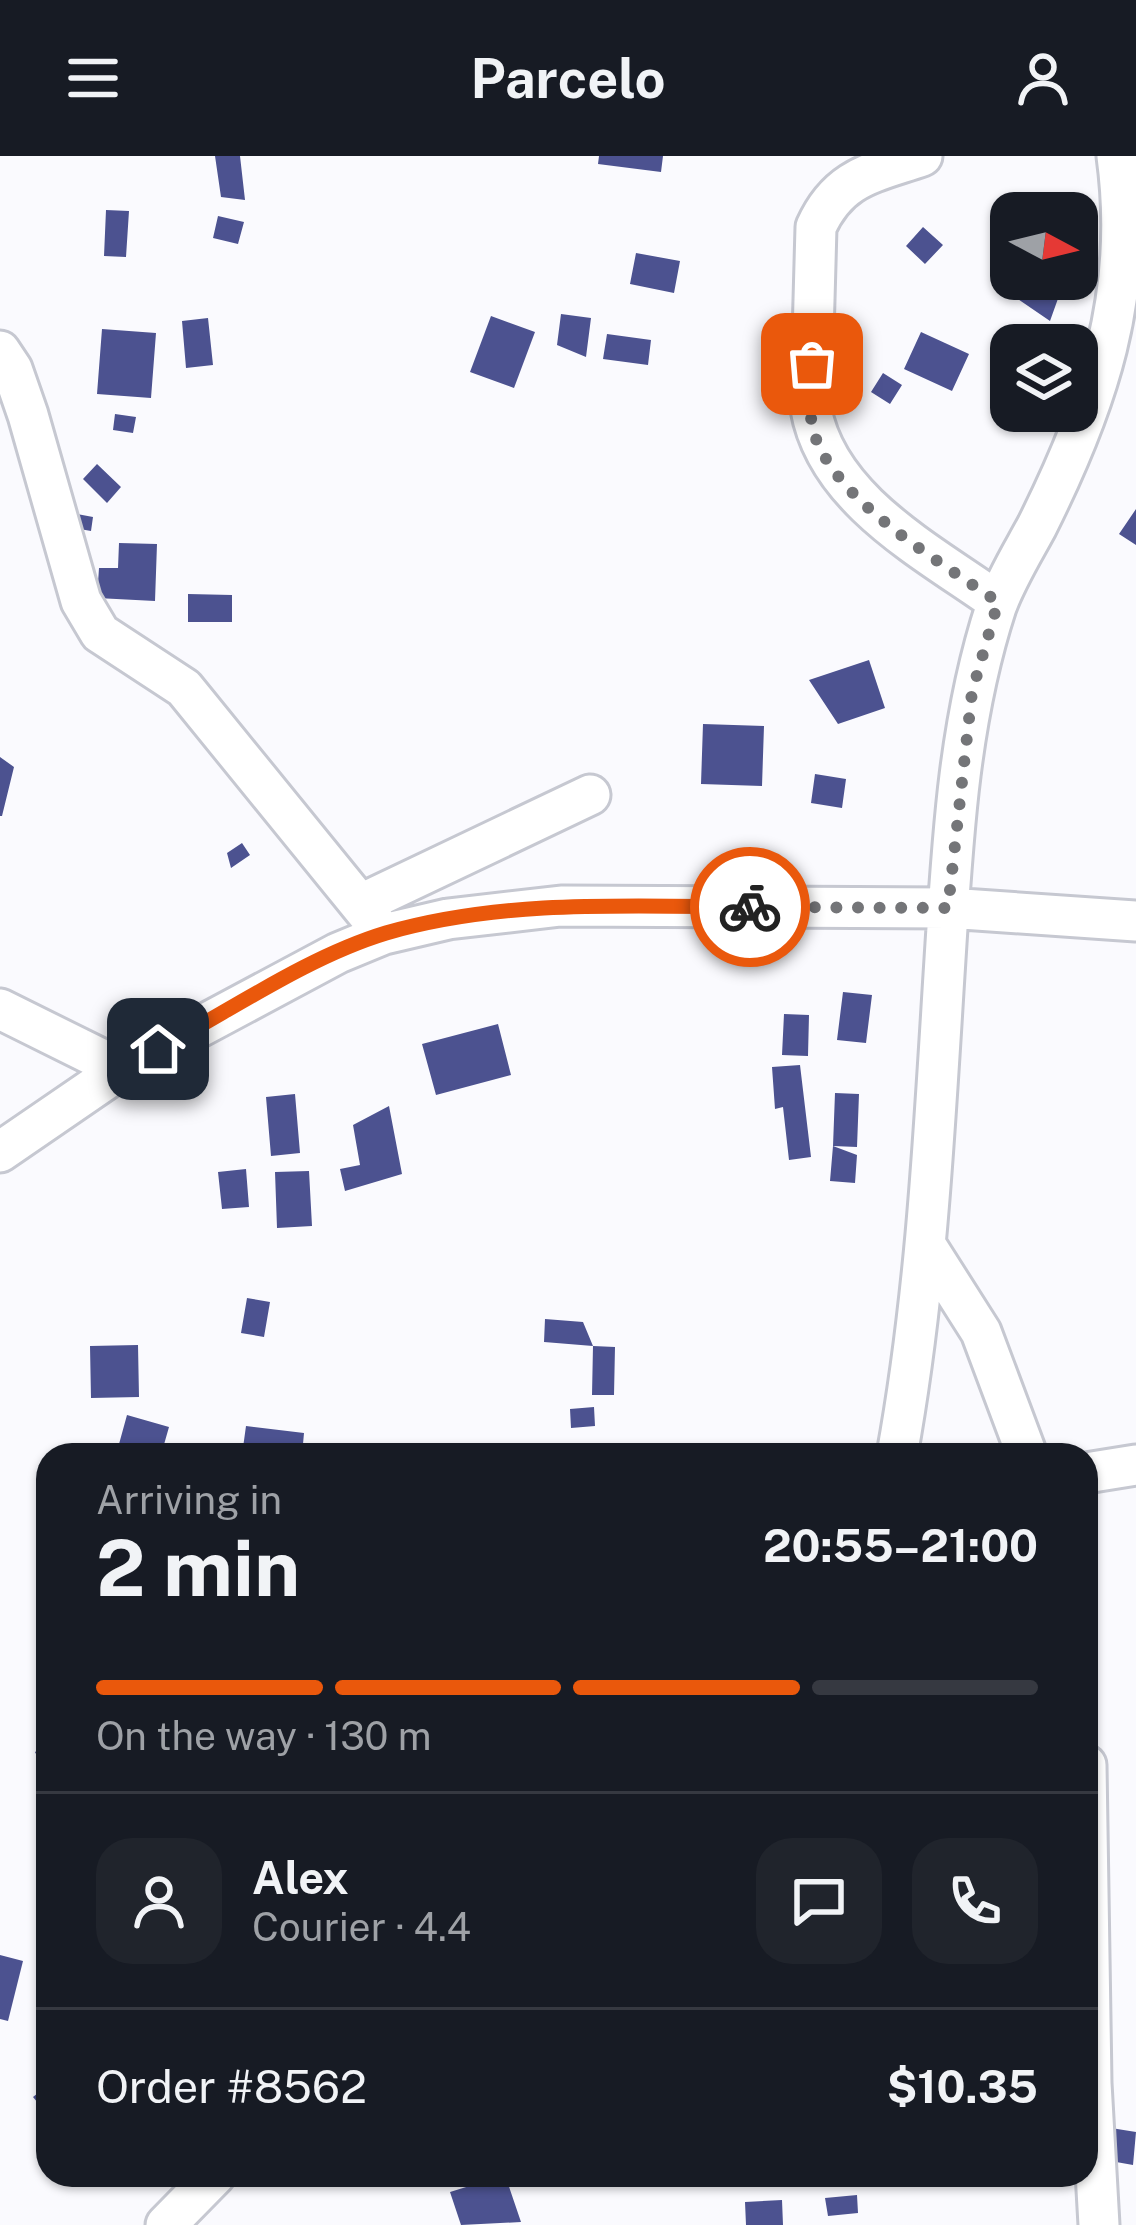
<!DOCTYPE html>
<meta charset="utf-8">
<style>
:root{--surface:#171b24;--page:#20242c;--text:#f1f3f6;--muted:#9ea1a6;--line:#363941;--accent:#ea580c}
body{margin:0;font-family:"Public Sans",sans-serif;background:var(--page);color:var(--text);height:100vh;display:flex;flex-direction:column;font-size:45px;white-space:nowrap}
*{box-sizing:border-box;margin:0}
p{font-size:39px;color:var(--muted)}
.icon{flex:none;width:66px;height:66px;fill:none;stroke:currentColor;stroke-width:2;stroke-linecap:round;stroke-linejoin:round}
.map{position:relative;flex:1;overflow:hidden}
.side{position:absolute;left:36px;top:1287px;width:1062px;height:744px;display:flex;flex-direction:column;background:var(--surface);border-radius:36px;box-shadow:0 3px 9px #0004}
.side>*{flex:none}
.needle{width:78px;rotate:97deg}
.tools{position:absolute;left:990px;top:36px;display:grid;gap:24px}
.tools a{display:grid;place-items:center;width:108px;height:108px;border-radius:24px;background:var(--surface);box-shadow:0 3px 9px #0004;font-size:60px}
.pin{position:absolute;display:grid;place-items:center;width:102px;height:102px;color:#fff;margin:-51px;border-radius:24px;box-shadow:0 6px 18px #0006}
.courier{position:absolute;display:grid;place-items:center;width:120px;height:120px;margin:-60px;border:9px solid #ea580c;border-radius:50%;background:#fff;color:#222;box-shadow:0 3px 15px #0007}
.head em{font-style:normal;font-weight:700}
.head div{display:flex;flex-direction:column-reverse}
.head{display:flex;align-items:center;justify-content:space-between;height:204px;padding:0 60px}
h1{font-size:78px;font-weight:700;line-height:90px}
.bar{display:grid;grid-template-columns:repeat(4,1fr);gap:18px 12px;align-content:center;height:144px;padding:0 60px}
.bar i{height:15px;border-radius:9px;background:var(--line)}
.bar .selected{background:var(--accent)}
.bar p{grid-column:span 4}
.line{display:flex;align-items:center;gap:30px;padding:0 60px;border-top:3px solid var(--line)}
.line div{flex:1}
.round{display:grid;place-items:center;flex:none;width:126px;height:126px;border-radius:36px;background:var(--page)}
header{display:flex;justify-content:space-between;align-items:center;height:156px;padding:0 60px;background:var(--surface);font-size:54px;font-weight:700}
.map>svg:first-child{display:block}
</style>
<header><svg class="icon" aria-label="menu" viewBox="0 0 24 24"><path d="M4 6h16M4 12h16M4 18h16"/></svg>Parcelo<svg class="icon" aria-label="person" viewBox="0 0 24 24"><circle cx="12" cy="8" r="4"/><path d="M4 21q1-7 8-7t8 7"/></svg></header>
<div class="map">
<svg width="1136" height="2069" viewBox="0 0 1136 2069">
<rect width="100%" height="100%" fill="#fafafe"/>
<path fill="#4c5290" d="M215,0h25l5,44 -24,-3z
M599,0h64l-2,16 -63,-8z
M106,54l23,1 -3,46 -22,-1z
M218,60l26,6 -6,22 -25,-6z
M923,71l20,18 -18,19 -19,-18z
M636,97l44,8 -6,32 -44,-9z
M1023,123h42l-15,42 -38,-26z
M561,158l30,4 -5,39 -29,-12z
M491,160l44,16 -21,56 -44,-16z
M208,162l5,47 -27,3 -4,-47z
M102,173l54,4 -5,65 -54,-4z
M921,176l48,22 -17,37 -48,-22z
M607,178l44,6 -3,25 -45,-6z
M883,217l19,12 -12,19 -19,-12z
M115,258l21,3 -3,16 -20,-3z
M97,308l24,23 -14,16 -24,-24z
M1136,353v36l-17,-11z
M77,358l16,3 -2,14 -17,-3z
M119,387l38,1 -2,57 -58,-3 2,-30h19z
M188,438l44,1v27h-44z
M869,504l16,48 -47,16 -29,-44z
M703,568l61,2 -2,60 -61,-2z
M0,601l14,10 -12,49h-2z
M815,618l31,5 -4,29 -31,-5z
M242,687l8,12 -19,13 -4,-15z
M843,836l29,3 -6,48 -29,-3z
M784,858l25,1 -1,41 -26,-1z
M498,868l13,51 -75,20 -14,-51z
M800,909l11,92 -22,3 -6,-53 -8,2 -3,-42z
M835,937l24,1 -2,53 -24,-1z
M295,938l5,59 -29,3 -5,-59z
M389,950l13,68 -57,17 -5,-22 20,-4 -7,-40z
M833,990l24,9 -2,28 -25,-2z
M246,1013l3,38 -27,2 -4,-37z
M309,1015l3,55 -35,2 -2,-56z
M247,1142l23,4 -6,35 -23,-4z
M545,1163l38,3 10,24 -49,-4z
M138,1189l1,52 -48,1 -1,-52z
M593,1190l22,1 -1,48h-22z
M594,1251l1,19 -24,2 -1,-19z
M127,1259l42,12 -8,28h-45z
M246,1270l58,7 -2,22h-60z
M48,1570v33l-13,-6z
M0,1799l23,6 -15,60 -8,-2z
M48,1929v30l-15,-18z
M1111,1972l25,4 -3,33 -28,-5z
M505,2019l16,47 -60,3 -11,-33z
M857,2039l1,18 -30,3 -3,-18z
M782,2044l1,25h-37l-1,-23z"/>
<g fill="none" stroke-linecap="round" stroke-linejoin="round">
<g stroke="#c6c8d1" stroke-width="45">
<path id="street" d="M922,0c-49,17 -83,20 -106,71l-5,182c16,91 117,143 187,193
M0,195l12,18 16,46 53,186 19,32 84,55 200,246
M363,747l227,-108
M0,853l121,60
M0,996l121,-83 217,-116 46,-19 64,-15 113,-13 387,2 188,13
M927,1091l54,85 46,123
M897,1299c29,-159 37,-319 47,-480 8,-124 13,-249 52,-368 10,-28 27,-55 41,-81 60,-120 99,-232 80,-370
M1086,1317l50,-8
M1086,1609l5,318 8,142
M166,2069l49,-50"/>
</g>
<use href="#street" stroke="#fff" stroke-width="39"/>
</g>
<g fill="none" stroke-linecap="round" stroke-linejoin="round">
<path stroke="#747578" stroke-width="12" stroke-dasharray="0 21.6" d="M750,751l198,1 24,-216 26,-90c-57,-40 -156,-96 -182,-163 -9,-23 -5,-51 -4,-75"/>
<path stroke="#ea580c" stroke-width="15" d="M158,893c72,-38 149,-92 228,-116 118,-34 243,-27 364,-26"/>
</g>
</svg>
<div class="tools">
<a><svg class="needle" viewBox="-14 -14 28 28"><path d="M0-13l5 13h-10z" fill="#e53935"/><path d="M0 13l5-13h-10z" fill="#9ea1a6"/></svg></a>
<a><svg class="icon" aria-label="layers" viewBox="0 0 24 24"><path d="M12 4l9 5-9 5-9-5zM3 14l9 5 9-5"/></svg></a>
</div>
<div class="pin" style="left:812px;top:208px;background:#ea580c"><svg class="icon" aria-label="bag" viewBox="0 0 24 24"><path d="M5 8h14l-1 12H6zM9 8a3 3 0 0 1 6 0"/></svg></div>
<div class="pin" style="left:158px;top:893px;background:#1f2937"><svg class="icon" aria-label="home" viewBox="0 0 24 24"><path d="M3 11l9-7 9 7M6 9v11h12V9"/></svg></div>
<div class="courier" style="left:750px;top:751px"><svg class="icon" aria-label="bike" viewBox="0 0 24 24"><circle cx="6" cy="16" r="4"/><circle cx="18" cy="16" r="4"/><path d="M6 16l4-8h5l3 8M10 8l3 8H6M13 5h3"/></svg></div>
<section class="side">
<div class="head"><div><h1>2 min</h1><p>Arriving in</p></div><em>20:55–21:00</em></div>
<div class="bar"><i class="selected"></i><i class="selected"></i><i class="selected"></i><i></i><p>On the way · 130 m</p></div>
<div class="line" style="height:216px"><a class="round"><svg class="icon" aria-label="person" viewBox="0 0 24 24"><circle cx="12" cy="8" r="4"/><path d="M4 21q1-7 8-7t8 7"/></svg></a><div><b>Alex</b><p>Courier · 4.4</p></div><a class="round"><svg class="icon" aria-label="chat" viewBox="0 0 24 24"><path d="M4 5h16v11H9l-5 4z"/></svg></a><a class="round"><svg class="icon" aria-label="phone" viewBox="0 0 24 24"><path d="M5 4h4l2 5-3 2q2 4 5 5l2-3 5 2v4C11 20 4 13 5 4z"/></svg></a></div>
<div class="line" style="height:156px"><div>Order #8562</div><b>$10.35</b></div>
</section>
</div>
